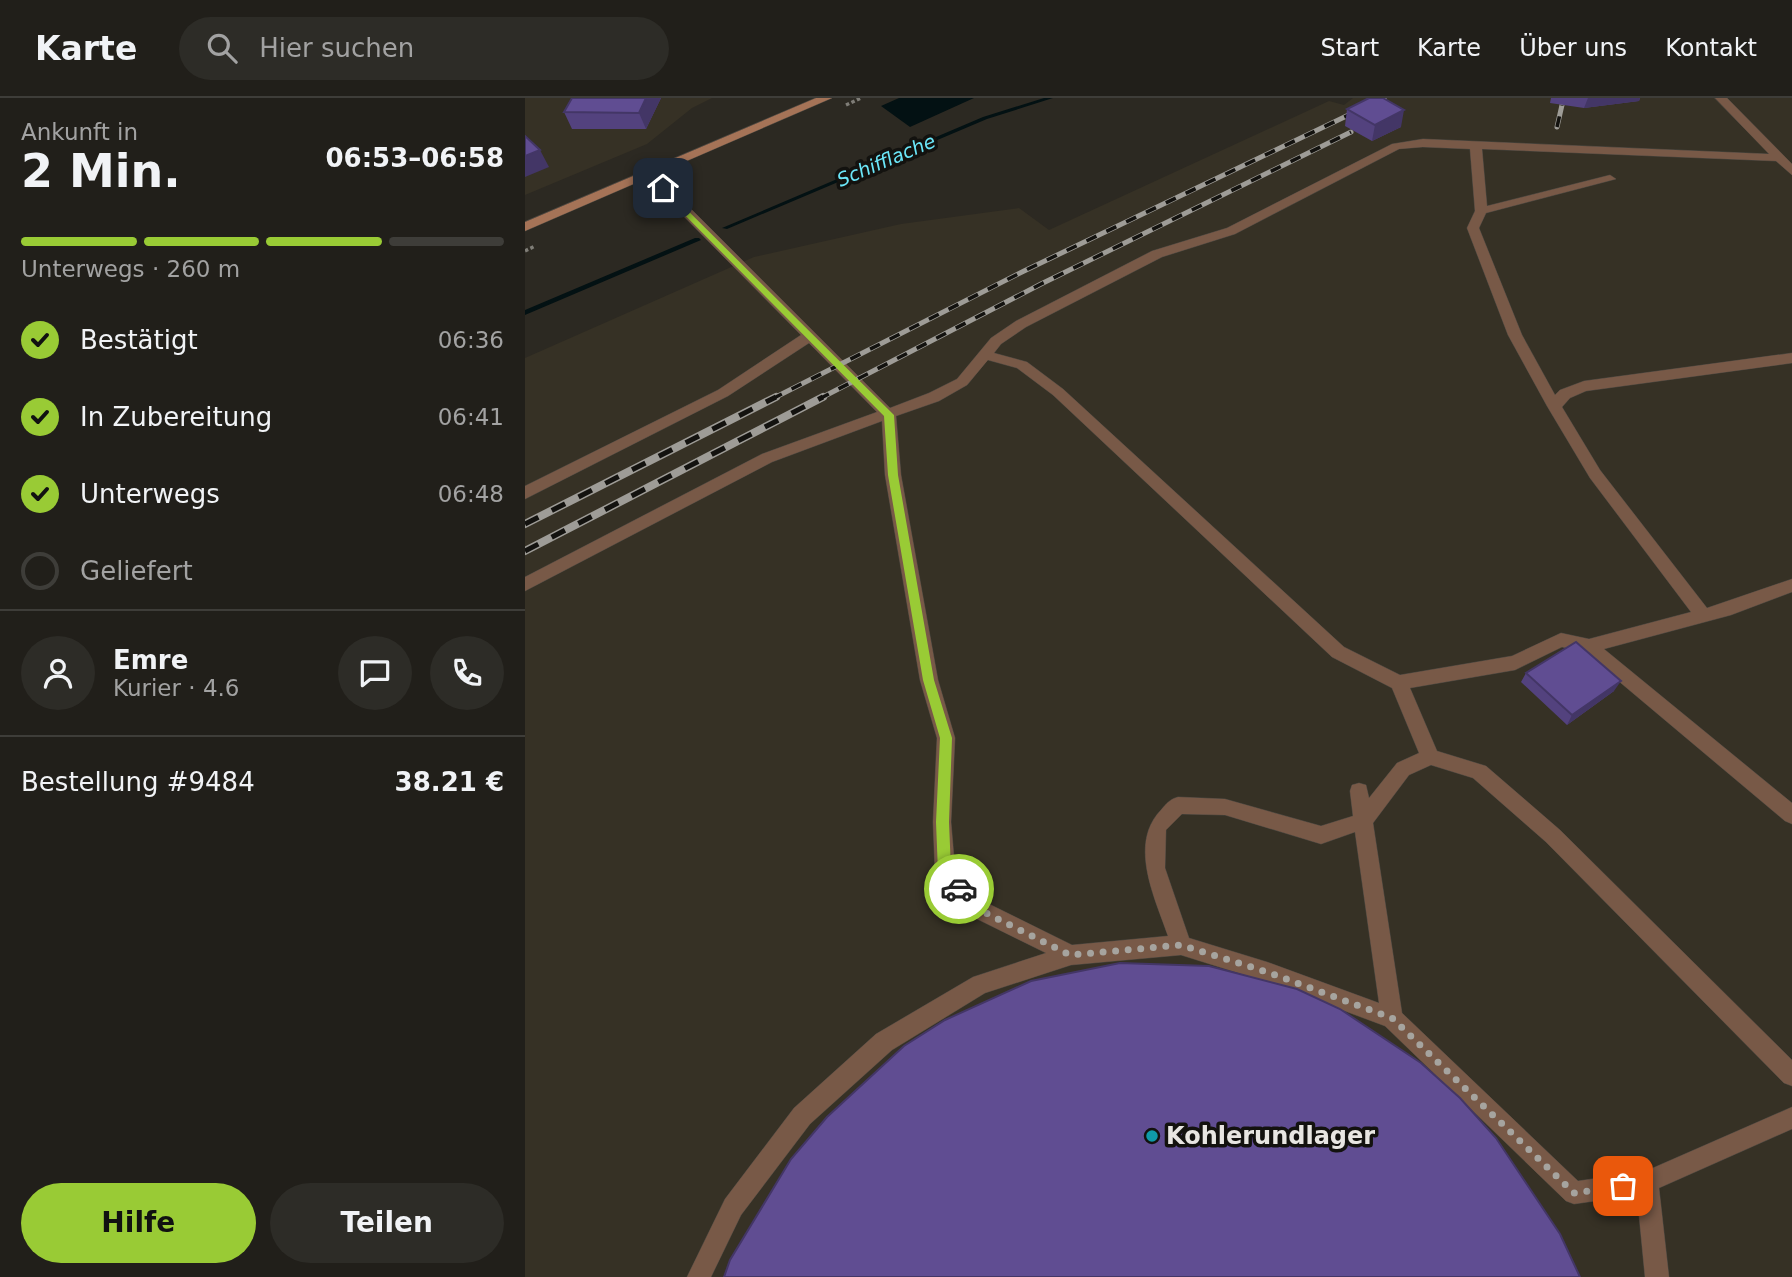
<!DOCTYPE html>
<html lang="de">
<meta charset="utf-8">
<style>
:root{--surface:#211f1a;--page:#2d2c27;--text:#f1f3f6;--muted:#a2a2a2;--line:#3e3d39;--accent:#99cb35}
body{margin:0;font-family:"DejaVu Sans",sans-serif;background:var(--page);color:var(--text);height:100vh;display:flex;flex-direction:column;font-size:26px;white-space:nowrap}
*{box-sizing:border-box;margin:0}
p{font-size:23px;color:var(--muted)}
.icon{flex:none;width:38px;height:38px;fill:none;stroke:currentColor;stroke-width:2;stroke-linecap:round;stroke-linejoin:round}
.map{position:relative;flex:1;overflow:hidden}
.details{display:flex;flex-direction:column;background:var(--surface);width:525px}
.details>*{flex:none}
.pin{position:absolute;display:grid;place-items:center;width:60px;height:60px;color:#fff;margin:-30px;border-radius:14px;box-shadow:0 4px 10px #0006}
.courier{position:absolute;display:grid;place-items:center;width:70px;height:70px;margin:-35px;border:5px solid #99cb35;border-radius:50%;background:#fff;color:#222;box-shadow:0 2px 9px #0007}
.headline em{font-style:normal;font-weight:700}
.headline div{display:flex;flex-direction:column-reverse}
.headline{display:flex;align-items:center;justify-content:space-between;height:119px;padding:0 21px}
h1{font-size:46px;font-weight:700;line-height:52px}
.bar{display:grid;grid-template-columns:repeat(4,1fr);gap:10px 7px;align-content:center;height:84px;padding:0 21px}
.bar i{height:9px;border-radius:5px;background:var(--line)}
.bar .active{background:var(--accent)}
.bar p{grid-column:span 4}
.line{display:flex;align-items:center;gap:18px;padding:0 21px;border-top:2px solid var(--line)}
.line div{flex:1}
.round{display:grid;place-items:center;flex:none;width:74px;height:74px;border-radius:37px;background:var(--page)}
ol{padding:0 21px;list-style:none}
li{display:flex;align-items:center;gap:21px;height:77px}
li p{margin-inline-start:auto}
li .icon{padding:7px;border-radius:50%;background:var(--accent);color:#111;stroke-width:4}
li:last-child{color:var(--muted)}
li i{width:38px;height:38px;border:4px solid var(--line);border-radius:50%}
.primary-button{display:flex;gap:14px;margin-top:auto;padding:14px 21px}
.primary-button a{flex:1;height:80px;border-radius:42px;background:var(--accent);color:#111;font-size:28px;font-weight:700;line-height:80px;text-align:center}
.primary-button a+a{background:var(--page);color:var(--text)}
header{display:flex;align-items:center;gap:42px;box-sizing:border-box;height:98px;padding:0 35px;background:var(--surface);border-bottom:2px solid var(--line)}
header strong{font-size:33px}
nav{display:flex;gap:38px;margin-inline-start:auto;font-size:24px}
.search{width:490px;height:63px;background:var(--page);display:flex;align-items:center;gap:18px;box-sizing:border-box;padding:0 24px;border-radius:38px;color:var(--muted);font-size:26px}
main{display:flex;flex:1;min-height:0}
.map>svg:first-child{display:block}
</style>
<header>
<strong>Karte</strong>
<div class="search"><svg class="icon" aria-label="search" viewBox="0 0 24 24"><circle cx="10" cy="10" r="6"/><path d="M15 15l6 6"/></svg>Hier suchen</div>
<nav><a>Start</a><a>Karte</a><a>Über uns</a><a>Kontakt</a></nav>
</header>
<main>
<section class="details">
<div class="headline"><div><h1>2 Min.</h1><p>Ankunft in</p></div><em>06:53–06:58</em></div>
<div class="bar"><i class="active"></i><i class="active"></i><i class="active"></i><i></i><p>Unterwegs · 260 m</p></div>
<ol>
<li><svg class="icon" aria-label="check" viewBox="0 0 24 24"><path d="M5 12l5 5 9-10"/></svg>Bestätigt<p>06:36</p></li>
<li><svg class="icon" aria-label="check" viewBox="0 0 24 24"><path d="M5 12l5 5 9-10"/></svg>In Zubereitung<p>06:41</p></li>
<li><svg class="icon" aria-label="check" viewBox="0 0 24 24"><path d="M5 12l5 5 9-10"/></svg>Unterwegs<p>06:48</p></li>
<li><i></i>Geliefert</li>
</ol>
<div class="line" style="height:126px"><a class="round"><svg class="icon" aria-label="person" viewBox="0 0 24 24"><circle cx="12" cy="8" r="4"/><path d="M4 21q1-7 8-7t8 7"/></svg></a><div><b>Emre</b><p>Kurier · 4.6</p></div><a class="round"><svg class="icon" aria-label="chat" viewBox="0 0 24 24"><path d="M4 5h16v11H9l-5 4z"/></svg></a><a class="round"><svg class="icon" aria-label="phone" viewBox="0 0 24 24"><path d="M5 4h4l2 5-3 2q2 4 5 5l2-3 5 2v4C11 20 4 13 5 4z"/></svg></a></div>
<div class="line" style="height:91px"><div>Bestellung #9484</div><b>38.21 €</b></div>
<div class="primary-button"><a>Hilfe</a><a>Teilen</a></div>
</section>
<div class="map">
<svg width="1267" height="1179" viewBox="0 0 1267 1179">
<rect width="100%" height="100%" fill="#2c2922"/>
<path fill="#363125" d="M0,0h187l-20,10 -45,36 -122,51z
M828,0h439v1179h-1267v-919l229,-101 147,-33 118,-16 30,22 280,-129 15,4z"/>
<path fill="#031113" d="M374,0h75l-64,29 -29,-21z"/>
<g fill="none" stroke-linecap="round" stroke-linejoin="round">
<path fill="#031113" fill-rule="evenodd" d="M519,0h9l-66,21 -260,110 -5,-1 261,-111z
M170,140h4l2,2 -176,75v-5z"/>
<g stroke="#4a4741" stroke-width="1">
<path id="lane" d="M1190,0h12l65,66v11l-16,-14 -294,-12 5,57 123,-31 6,4 -130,34 -7,15 43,107 33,60 5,-5 24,-9 208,-28v10l-206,28 -16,7 -8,9 38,63 107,138 85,-29v13l-61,23 -127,34 188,154v21l-7,-3 -201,-169 -22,-5 -47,23 -105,18 27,63 49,15 74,64 232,230v26l-8,-3 -238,-241 -73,-64 -42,-13 -22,10 -36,48 29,190 176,168 68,-10 146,-64v22l-133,59 10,89h-24l-8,-82 -63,9 -8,-3 -181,-175 -118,-44 -86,-27 -110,10 -86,28 -93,57 -82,74 -69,91 -30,62h-24l38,-78 69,-91 82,-74 97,-57 73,-24 -77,-38 -34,-43 -2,-50 4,-84 -17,-58 -35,-205 -3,-54 -110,41 -247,129v-14l237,-123 115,-42 -68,-69 -81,53 -203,103v-13l193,-96 83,-55 -156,-158v-6h8l237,237 39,-15 28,-14 34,-41 25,-17 136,-70 75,-23 165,-84 31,-5 346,15zM898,49l47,2 5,62 -8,17 41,107 39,71 43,72 101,134 -102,27 -28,-6 -49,23 -112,19 -56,-28 -281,-258 -36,-27 -33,-9 7,-9 25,-17 136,-70 73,-23 164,-85zM463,262l29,8 36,27 279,262 60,31 27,65 -22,10 -28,35 -3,-13 -7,-2 -7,2 -2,6 3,25 -32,10 -96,-27 -47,-2c-8,2 -12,7 -17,13 -33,34 -6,88 7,126l-96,9 -89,-44 -28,-32 -4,-47 4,-84 -17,-58 -37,-205 -5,-59 43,-15 28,-16zM657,716l43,1 96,29 34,-12 24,171 -112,-41 -78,-24 -24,-70 1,-38z"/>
</g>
<g stroke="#4a4741" stroke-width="1">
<path id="secondary" d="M291,0h16l-307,133v-9z"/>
</g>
<path stroke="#7f7d77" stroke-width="3.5" stroke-dasharray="3.5 2.5" stroke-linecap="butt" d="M321,7l15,-7
M0,153l10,-5"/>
<use href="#lane" fill="#785947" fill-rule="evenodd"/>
<use href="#secondary" fill="#a57357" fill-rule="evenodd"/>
<g stroke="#9e9c97" stroke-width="5">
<path id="rail-far1" d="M1032,29l5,-22
M247,301l252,-128 360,-173
M294,301l222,-115 310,-152"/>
</g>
<g stroke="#9e9c97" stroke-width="8">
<path id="rail" d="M0,426l251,-127
M0,453l298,-154"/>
</g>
<use href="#rail-far1" stroke="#13120f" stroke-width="3.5" stroke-dasharray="11" stroke-linecap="butt"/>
<use href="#rail" stroke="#13120f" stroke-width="5" stroke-dasharray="15" stroke-linecap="butt"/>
</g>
<path fill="#53427e" d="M47,0h89l-15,31h-74l-8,-17z
M1026,0h89l-1,3 -55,7 -34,-5z
M822,11l54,18 -29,14 -27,-15z
M1001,575l88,18 -47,34 -46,-43z"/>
<path fill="#433666" d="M121,0h15l-15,31 -7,-16z
M1063,0h52l-1,3 -55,7z
M879,12l-3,17 -29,14 3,-16z
M15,52l9,17 -24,10v-21z
M1096,583l-7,10 -47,34 5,-10z"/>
<path fill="#604d92" stroke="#433666" stroke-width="2" d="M47,0h74l-7,15 -75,-1z
M844,0h14l21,12 -29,15 -28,-16z
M0,38l15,14 -15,6z
M1051,544l45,39 -49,34 -46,-42z
M595,865l89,3 88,23 43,20 81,54 39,35 36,40 64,96 20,43h-856l6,-17 61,-101 36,-42 77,-71 41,-26 86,-39z"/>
<path fill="#99cb35" d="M138,88l231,229 4,60 36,205 18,58 -3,84 2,48 13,14v9h-9l-17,-21 -2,-50 4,-84 -17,-58 -35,-205 -4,-59 -224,-226z"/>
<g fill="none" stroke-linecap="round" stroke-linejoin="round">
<path stroke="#a6a49f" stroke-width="7" stroke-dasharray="0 12.6" d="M434,791l17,19 94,47 111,-10 86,27 125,46 182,175 49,-7"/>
</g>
<circle fill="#0f9aa8" stroke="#13120f" stroke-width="2.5" cx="627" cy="1038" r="7"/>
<g text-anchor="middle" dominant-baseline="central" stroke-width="7" stroke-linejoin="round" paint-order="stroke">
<g font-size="19" font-style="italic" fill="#6be7f9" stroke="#13120f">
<text transform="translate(361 62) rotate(-23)">Schifflache</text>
</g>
<g font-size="24" font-weight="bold" fill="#e8e6e2" stroke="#13120f" text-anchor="start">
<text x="641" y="1038">Kohlerundlager</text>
</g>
</g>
</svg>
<div class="pin" style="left:1098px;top:1088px;background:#ea580c"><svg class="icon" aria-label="bag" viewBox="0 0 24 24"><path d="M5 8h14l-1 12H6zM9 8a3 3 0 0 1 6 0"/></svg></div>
<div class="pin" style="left:138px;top:90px;background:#1f2937"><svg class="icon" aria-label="home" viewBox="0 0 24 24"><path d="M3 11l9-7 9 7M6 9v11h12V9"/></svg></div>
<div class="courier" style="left:434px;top:791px"><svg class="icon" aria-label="car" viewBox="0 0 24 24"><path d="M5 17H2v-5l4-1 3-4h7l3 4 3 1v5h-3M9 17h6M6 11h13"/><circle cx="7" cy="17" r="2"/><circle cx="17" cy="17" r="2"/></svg></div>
</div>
</main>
